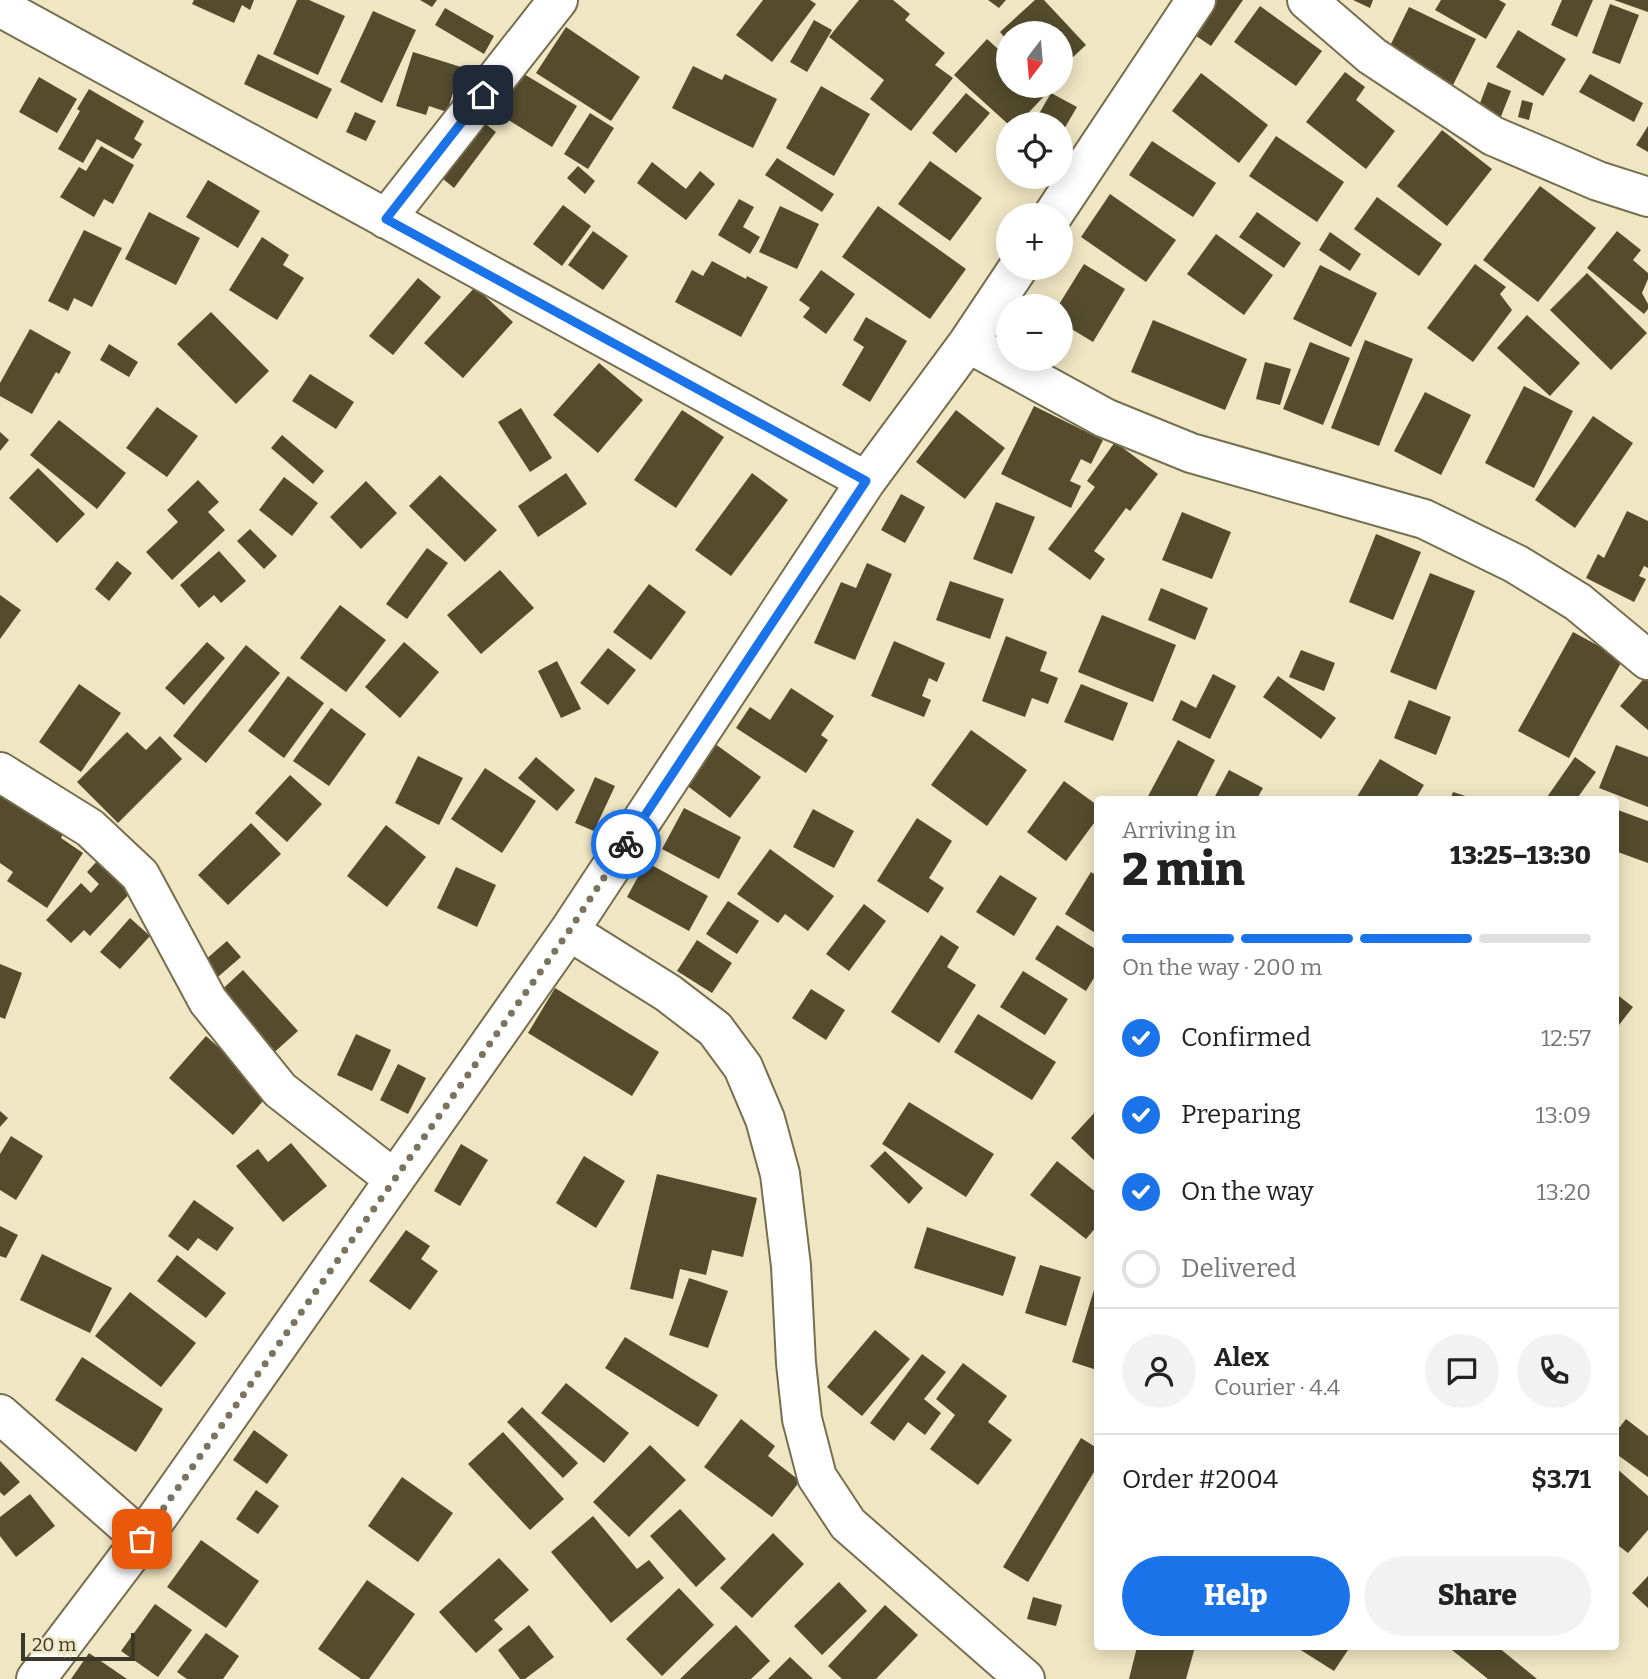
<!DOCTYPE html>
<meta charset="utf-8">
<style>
:root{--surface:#fff;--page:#f2f2f2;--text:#222;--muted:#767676;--line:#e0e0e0;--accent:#1a73e8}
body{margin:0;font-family:Bitter,serif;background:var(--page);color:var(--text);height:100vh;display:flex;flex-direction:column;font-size:26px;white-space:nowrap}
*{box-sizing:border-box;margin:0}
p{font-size:23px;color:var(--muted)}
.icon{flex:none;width:38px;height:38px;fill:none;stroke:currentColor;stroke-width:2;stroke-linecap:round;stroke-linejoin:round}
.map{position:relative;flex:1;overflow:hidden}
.sheet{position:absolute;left:1094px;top:796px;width:525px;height:854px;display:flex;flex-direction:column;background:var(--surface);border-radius:7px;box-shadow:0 4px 18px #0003}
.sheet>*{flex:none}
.needle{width:46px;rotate:196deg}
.fabs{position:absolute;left:996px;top:21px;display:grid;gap:14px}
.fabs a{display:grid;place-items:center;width:77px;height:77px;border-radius:50%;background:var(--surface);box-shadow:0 4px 18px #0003;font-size:35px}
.scale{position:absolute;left:21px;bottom:18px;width:114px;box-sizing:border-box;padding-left:7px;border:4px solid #3b3729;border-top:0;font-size:19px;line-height:24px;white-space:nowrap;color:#3b3729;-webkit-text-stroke:5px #efe6c3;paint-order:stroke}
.pin{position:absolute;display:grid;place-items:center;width:60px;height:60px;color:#fff;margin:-30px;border-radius:14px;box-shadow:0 4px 10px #0006}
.courier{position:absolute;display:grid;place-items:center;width:70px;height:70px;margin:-35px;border:5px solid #1a73e8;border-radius:50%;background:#fff;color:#222;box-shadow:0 2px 9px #0007}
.overview em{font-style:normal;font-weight:800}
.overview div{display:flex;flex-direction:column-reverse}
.overview{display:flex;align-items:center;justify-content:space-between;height:119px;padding:0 28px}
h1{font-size:46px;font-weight:800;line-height:52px}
.bar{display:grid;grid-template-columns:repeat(4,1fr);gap:10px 7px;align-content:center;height:84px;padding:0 28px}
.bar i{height:9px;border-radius:5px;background:var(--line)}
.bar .current{background:var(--accent)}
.bar p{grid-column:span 4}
.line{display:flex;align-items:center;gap:18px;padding:0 28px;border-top:2px solid var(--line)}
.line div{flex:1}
.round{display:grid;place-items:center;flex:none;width:74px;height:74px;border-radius:37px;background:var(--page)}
ol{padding:0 28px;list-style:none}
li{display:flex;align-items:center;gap:21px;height:77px}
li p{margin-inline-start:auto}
li .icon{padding:7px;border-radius:50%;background:var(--accent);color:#fff;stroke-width:4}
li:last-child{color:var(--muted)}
li i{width:38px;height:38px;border:4px solid var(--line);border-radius:50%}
.action{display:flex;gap:14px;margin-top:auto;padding:14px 28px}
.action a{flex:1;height:80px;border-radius:42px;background:var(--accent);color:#fff;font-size:28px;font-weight:800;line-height:80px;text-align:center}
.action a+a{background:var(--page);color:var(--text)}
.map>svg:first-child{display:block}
</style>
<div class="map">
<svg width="1648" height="1679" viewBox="0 0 1648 1679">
<rect width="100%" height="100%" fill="#efe6c3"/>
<path fill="#544c2d" d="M194,0h60l-4,10 -8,-5 -8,18 -42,-19z
M297,0h12l36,16 -27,59 -45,-21z
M420,0h17l-5,7z
M763,0h47l6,4 -44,58 -36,-27z
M859,0h34l17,14 -5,6 40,33 -10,12 18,13 -42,53 -41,-32 14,-19 -55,-43z
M988,0h18l-7,8z
M1035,0h9l42,45 -26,24v-36h-52v8l-8,-9z
M1206,0h37l-32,46 -25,-17z
M1353,0h20l-3,8z
M1441,0h58l7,4 -20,35 -51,-29z
M1562,0h31l-16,37 -26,-12z
M1614,0h34v12z
M1610,4l29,11 -19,49 -28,-11z
M1260,6l62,45 -26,35 -62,-44z
M1409,7l67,32 -27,54 -58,-49z
M445,8l49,28 -10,18 -49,-29z
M373,11l43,19 -34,73 -42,-21z
M814,20l18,10 -25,42 -17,-10z
M566,27l74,50 -29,44 -75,-48z
M1518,30l48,29 -23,37 -47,-29z
M987,39l21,19v28h31l8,7 -29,31h-10l-54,-49z
M413,52l48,15 -14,45 -18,-6 -3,9 -30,-9z
M258,54l74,35 -15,30 -73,-35z
M693,66l29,14 3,-6 52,25 -24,49 -81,-40z
M519,71l58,35 -25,41 -58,-36z
M1345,72l20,15 -9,13 39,31 -29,38 -60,-47z
M1201,73l67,52 -29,38 -67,-52z
M1590,74l53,29 -9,19 -55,-30z
M39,77l38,22 -20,34 -38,-21z
M1488,82l23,9 -11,28 -23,-8z
M821,86l49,28 -36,62 -48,-28z
M89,89l55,32 -10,18 8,5 -9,15 -36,-20 -14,24 -25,-14 22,-38 -3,-2z
M966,93l24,20 -34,40 -24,-20z
M1051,93l26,14 -17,29v-12h-27z
M1522,100l11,3 -4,17 -11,-3z
M355,112l21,9 -10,20 -20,-9z
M590,113l24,15 -26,41 -24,-15z
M479,119l17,13 -42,56 -17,-14z
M1648,126v26l-12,-7z
M1442,130l50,39 -45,57 -50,-40z
M1276,136l68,46 -27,40 -68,-46z
M1152,141l64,42 -23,34 -64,-42z
M101,146l33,19 -21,39 -9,-5 -10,18 -34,-20 19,-30 7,4z
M777,158l57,36 -12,18 -57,-37z
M930,161l52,37 -32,43 -52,-37z
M652,162l34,27 14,-18 15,13 -29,36 -49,-37z
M578,166l17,15 -10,13 -18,-16z
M208,180l52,31 -22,37 -52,-31z
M1540,186l56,42 -58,74 -55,-42z
M1110,194l66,46 -30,42 -65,-45z
M1377,197l65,47 -23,32 -65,-47z
M739,199l15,8 -11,20 17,10 -10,17 -32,-19z
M563,205l28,21 -29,40 -29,-22z
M780,206l39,18 -22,45 -38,-17z
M878,206l88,63 -36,50 -88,-62z
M149,212l51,26 -24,47 -51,-26z
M1257,212l44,31 -17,25 -45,-31z
M84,230l38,18 -30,59 -18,-9 -6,13 -20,-10z
M593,231l35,25 -25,34 -35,-25z
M1617,231l24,19 -8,10 15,13v6l-6,14 6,11v5l-4,5 -57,-46z
M1330,232l31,22 -11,17 -31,-21z
M1216,234l57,41 -29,40 -57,-41z
M262,237l27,18 -6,10 21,13 -27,42 -48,-30z
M712,261l34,18 1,-3 21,11 -27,50 -66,-35 17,-32 11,6z
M1084,264l41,25 -32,53 -33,-20v-16h-2z
M1475,264l31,23 -6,7 12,16 -39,52 -46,-34z
M1320,265l57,28 -26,54 -58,-28z
M821,270l34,24 -29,40 -23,-17 7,-9 -11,-8z
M1587,273l60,60 -36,37 -61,-60z
M418,278l23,19 -48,58 -24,-19z
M475,287l38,35 -50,56 -39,-35z
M211,312l58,59 -33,33 -59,-60z
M1527,315l53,48 -30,33 -53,-48z
M866,317l41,24 -37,61 -28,-17 22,-38 -11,-7z
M1153,320l94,39 -22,51 -94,-38z
M30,329l41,23 -12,22 -3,-2 -24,42 -32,-18v-13z
M1365,340l48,19 -34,87 -48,-18z
M1310,342l40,16 -27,67 -40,-16z
M109,344l29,18 -9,15 -29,-17z
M1265,362l26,7 -11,36 -24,-6z
M599,363l44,37 -45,53 -45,-38z
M310,374l44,28 -18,27 -44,-28z
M1524,386l49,25 -39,77 -49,-25z
M1425,392l46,23 -30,60 -47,-24z
M1034,406l69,34 -12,24 -10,-5 -11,22 11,5 -10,22 -70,-34z
M157,407l41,29 -31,41 -41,-29z
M521,408l31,50 -22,14 -32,-50z
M682,410l42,27 -48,71 -42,-28z
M956,410l49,38 -40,51 -49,-37z
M1593,416l40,27 -58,85 -40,-28z
M59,420l67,53 -29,36 -67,-54z
M0,432l9,8 -9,11z
M282,435l42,36 -11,13 -42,-36z
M1115,442l43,32 -28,37 -4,-3 -32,43 11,8 -15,21 -42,-31 47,-62 -8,-6z
M38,468l47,46 -28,29 -48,-45z
M566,473l21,31 -49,33 -20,-31z
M752,473l36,27 -57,76 -36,-26z
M440,475l57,55 -32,32 -56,-56z
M284,477l34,26 -26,33 -33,-26z
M198,480l21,22 -11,10 17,18 -53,50 -26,-28 32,-30 -11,-12z
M366,481l31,32 -36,36 -31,-32z
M901,494l24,13 -20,36 -24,-13z
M996,502l39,15 -23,57 -39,-15z
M1627,511l21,10v47l-4,-2 -5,10 7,3 -12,23 -48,-24 12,-24 6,4z
M1182,512l49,20 -19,47 -50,-19z
M250,529l27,27 -13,13 -27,-28z
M1376,534l45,18 -28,68 -44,-18z
M427,548l21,15 -41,56 -21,-15z
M219,551l27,30 -25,22 -7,-8 -15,13 -19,-23z
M117,561l15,12 -23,28 -14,-12z
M867,563l25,11 -37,86 -41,-17 27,-61 15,6z
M500,570l34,38 -53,46 -34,-39z
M1430,573l45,18 -39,99 -46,-18z
M950,581l54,18 -14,40 -54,-19z
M649,584l37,28 -35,48 -38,-28z
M1161,588l47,20 -13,32 -47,-20z
M0,595l21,15 -21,29z
M340,605l46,35 -40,52 -46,-34z
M1102,615l74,30 -23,57 -75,-30z
M1573,632l50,27 -54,99 -51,-27z
M1006,636l41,16 -7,19 18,7 -10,26 -16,-6 -7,19 -43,-16z
M894,641l51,22 -8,19 -8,-4 -7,18 9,4 -7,17 -53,-21z
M207,642l18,16 -41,47 -19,-17z
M404,642l35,30 -39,46 -35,-31z
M246,645l34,28 -74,90 -33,-27z
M608,648l28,22 -28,35 -28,-22z
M1301,650l34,13 -11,28 -35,-14z
M557,661l24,48 -20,9 -23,-47z
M1213,674l23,12 -26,53 -38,-19 9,-20 15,8z
M1648,674v56l-28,-24z
M288,676l36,27 -40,55 -36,-27z
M1278,676l58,42 -15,21 -58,-42z
M79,684l42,29 -40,59 -42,-30z
M1081,684l47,19 -15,38 -49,-19z
M791,688l43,28 -13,19 7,5 -22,33 -70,-45 14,-21 20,13z
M1409,700l42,17 -15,38 -42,-17z
M331,708l35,26 -37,52 -36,-25z
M971,730l56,40 -40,56 -56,-41z
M127,732l19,18 14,-14 22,23 -64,64 -41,-41z
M1178,740l37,20 -20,40h-49z
M711,741l50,36 -31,41 -49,-37z
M1616,745l32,12v50l-49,-19z
M418,756l45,22 -24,47 -44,-22z
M536,757l39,33 -18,21 -39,-33z
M1575,757l21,15 -20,28h-31z
M1380,759l44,26 -9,15h-60z
M485,768l51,33 -34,52 -51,-34z
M1229,770l34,18 -7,12h-43z
M290,775l32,29 -35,38 -32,-29z
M595,777l20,9 -21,45 -19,-8z
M1064,781l33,24v14l-31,42 -39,-29z
M0,792l63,42 -2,4 22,15 -36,55 -40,-27 6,-9 -13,-9z
M1453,792l22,7v1h-25z
M684,808l57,29 -22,42 -57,-30z
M813,809l41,22 -20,37 -41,-21z
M1615,809l33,12v42l-33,-12z
M917,818l35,23 -23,37 15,10 -16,25 -51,-32z
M251,823l30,31 -53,51 -30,-30z
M386,825l40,32 -39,50 -40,-31z
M770,849l64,47 -26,35 -23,-17 -7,9 -41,-29z
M98,860l34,31 -42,45 -6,-6 -13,13 -25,-23 35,-37 10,10 8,-9 -12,-12z
M646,862l62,34 -19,35 -62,-34z
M456,867l40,18 -19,42 -40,-19z
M1091,872l6,4v58l-32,-20z
M1000,875l37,23 -23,38 -38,-24z
M728,901l31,20 -22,33 -31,-20z
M864,904l22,17 -37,50 -23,-17z
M130,918l20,18 -30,33 -20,-17z
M1057,925l40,25v23l-11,18 -51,-32z
M941,935l18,12 -12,20 29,18 -37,58 -48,-31z
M697,940l35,23 -20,30 -35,-22z
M227,941l14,16 -29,25 -15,-15z
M0,964l22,9 -17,46 -5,-2z
M243,970l55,61 -29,26 -55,-60z
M1023,971l45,28 -23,36 -45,-28z
M555,988l104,64 -27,44 -104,-63z
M811,989l34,21 -19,30 -34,-22z
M1615,993l18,14 -18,23z
M978,1014l78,48 -24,38 -78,-48z
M356,1034l35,16 -19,41 -35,-16z
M206,1036l64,57 -37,42 -64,-57z
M398,1064l28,14 -18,36 -28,-14z
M909,1102l85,52 -28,43 -84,-53z
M1097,1110v53l-26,-25z
M0,1111l8,7 -8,9z
M11,1136l32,20 -27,44 -16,-10v-36z
M291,1143l36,43 -44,36 -47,-56 22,-17 10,13z
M461,1144l27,16 -28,46 -26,-15z
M885,1151l38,37 -14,16 -39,-38z
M584,1156l41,25 -29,47 -40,-25z
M1057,1161l40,32v33l-11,13 -56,-44z
M657,1174l100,24 -14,59 -31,-7 -6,25 -26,-6 -7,30 -43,-10z
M194,1200l40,28 -17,23 -19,-13 -10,13 -20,-15z
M0,1226l18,9 -12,23 -6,-2z
M927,1227l89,30 -13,39 -89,-28z
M406,1230l24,16 -9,13 17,12 -28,39 -41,-29z
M42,1254l70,34 -22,45 -70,-33z
M177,1255l49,38 -20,25 -49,-37z
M1040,1265l41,12 -15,49 -41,-13z
M689,1278l39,13 -20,57 -39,-13z
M1097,1280v90l-25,-8z
M130,1292l66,51 -35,44 -66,-51z
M875,1330l35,29 -48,57 -35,-29z
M625,1337l93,58 -20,32 -93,-59z
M922,1354l24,18 -22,27 17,14 -16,22 -17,-13 -14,19 -24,-18z
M82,1357l81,52 -27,43 -81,-52z
M963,1363l44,33 -19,26 24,18 -34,45 -48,-36 25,-34 -19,-16z
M566,1383l63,50 -25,30 -63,-50z
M522,1407l56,56 -15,15 -56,-56z
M741,1419l34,27 -7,10 32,25 -28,36 -68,-50z
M1626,1419l22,17v41l-33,-24v-20z
M254,1430l34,25 -21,29 -34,-24z
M503,1432l61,67 -34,31 -62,-66z
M1081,1438l16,10v19l-69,115 -25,-15z
M650,1445l36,35 -57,57 -36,-35z
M0,1461l20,21 -16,14 -4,-4z
M1615,1467l33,29v34l-20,23 -13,-10z
M402,1477l51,36 -35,49 -50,-36z
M256,1490l23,16 -21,28 -22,-15z
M30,1494l25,32 -39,31 -16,-21v-19z
M680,1509l46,50 -30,28 -46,-51z
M593,1516l44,53 12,-9 15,18 -53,45 -60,-71z
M773,1533l31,31 -52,54 -32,-30z
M201,1540l58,41 -33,47 -59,-41z
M499,1558l30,32 -35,30 9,9 -27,24 -37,-41z
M1648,1576v32l-16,-15z
M367,1580l48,34 -46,65h-8l-43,-30z
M839,1582l28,29 -45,44 -28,-29z
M679,1588l35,37 -52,51 -36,-37z
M1033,1597l29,8 -6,21 -29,-7z
M155,1604l37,26 -34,47 -37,-26z
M885,1605l33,30 -42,44h-34l-14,-13z
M529,1625l25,32 -29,22h-5l-22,-29z
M736,1625l34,36 -19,18h-71z
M206,1633l33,23 -16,23h-36l-10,-7z
M1137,1647h58l-9,32h-57z
M1296,1647h54l-16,24z
M1454,1647h44l39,32h-49l-36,-29z
M89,1653l38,26h-56z
M790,1657l23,22h-45z"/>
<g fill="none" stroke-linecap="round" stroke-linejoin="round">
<g stroke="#766e4e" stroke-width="42">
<path id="minor" d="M1307,0l65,56 121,80 105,45 50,16
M0,7l866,474
M1053,215l143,-215
M386,219l172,-219
M968,343l137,75 86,35 233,66 92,45 62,38 70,58
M0,772l90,56 50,47 68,126 72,89 114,89
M569,931l99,62 47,36 28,38 22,52 15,55 11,92 5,97 6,56 15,58 31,47 177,155
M0,1414l142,125
M36,1679l106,-140 427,-608 297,-450 102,-138 50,-75"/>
</g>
<use href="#minor" stroke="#fff" stroke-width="38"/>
</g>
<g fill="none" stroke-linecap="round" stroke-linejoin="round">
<path stroke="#7a745f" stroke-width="7" stroke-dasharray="0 12.6" d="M142,1539l427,-608 57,-87"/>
<path stroke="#1a73e8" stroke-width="9" d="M483,95l-97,124 480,262 -240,363"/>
</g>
</svg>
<div class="fabs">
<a><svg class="needle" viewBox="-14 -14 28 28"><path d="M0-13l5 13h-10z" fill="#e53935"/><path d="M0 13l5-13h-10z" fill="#767676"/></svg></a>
<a><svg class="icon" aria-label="locate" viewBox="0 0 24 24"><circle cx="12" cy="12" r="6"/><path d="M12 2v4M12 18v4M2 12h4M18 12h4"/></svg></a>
<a>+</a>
<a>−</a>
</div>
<div class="scale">20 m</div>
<div class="pin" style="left:142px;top:1539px;background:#ea580c"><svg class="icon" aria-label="bag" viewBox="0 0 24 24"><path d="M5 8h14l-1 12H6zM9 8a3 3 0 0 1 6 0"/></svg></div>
<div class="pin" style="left:483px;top:95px;background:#1f2937"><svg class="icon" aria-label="home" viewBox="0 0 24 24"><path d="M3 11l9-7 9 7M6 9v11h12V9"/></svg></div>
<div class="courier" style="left:626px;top:844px"><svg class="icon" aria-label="bike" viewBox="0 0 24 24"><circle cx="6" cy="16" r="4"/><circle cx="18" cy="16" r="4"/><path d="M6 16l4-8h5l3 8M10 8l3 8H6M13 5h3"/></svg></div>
<section class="sheet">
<div class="overview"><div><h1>2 min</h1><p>Arriving in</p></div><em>13:25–13:30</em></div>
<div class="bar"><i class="current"></i><i class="current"></i><i class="current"></i><i></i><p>On the way · 200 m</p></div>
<ol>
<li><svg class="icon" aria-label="check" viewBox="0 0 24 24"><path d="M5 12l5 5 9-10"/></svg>Confirmed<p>12:57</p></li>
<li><svg class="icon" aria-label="check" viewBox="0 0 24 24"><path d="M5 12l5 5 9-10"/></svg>Preparing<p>13:09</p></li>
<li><svg class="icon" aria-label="check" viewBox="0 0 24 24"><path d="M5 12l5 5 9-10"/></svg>On the way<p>13:20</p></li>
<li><i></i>Delivered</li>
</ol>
<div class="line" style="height:126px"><a class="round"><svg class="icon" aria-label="person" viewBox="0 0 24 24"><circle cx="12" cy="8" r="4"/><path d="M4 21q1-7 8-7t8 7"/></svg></a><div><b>Alex</b><p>Courier · 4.4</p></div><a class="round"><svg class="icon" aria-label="chat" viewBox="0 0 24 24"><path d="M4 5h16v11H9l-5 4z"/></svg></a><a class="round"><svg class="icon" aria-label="phone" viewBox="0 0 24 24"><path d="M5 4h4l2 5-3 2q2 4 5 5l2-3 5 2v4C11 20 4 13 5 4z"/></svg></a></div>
<div class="line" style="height:91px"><div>Order #2004</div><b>$3.71</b></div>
<div class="action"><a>Help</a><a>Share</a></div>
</section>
</div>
